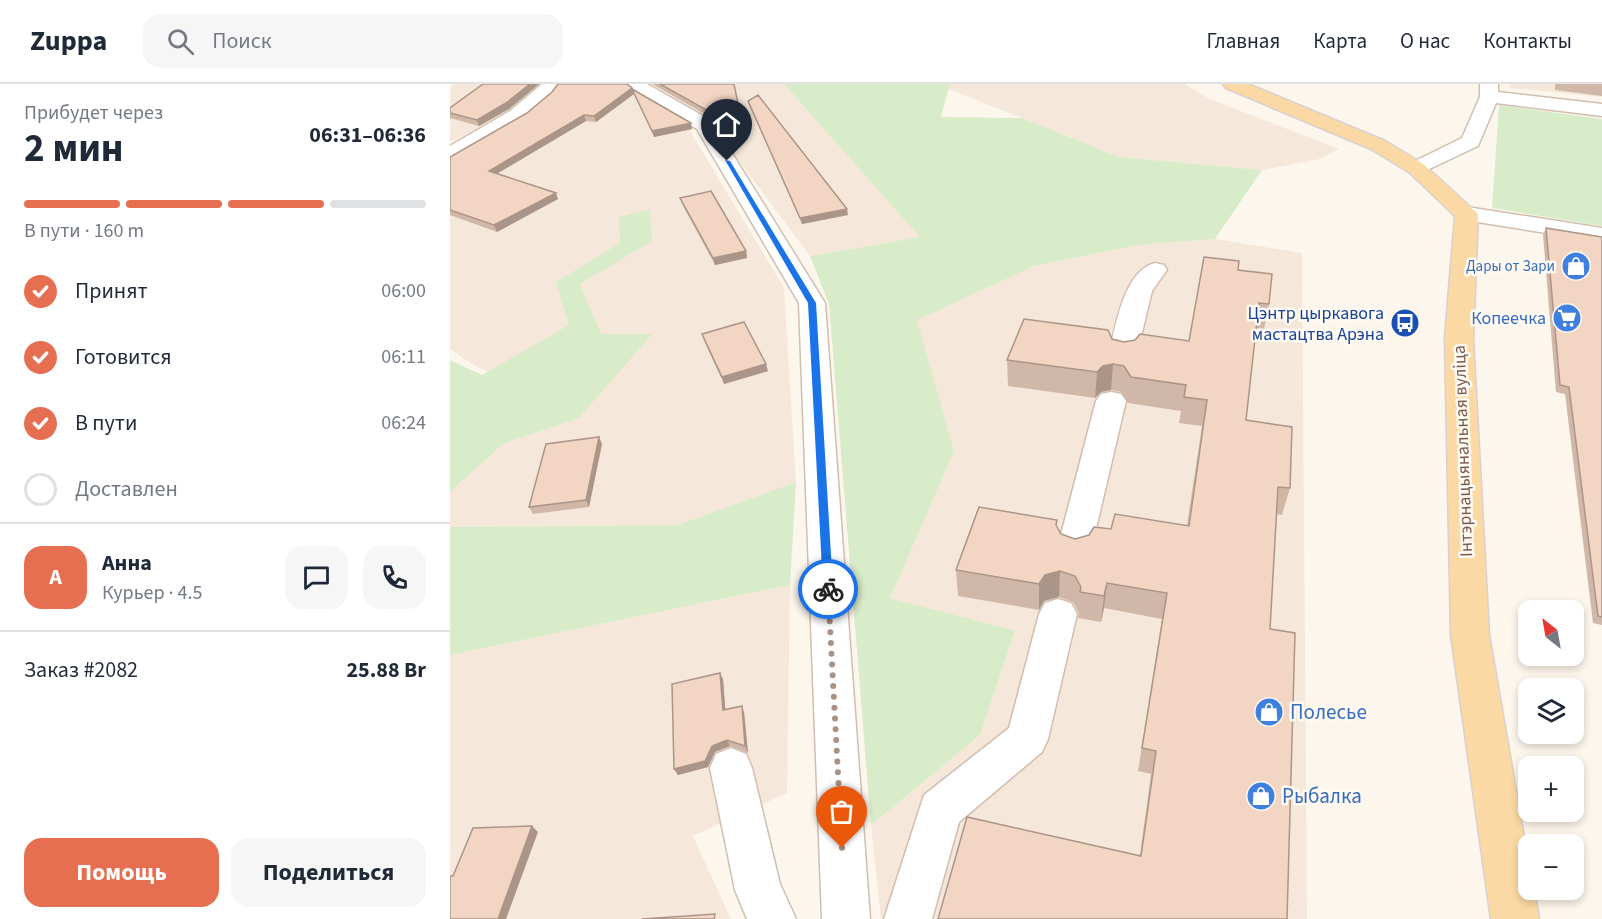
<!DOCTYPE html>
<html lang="ru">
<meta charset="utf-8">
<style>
:root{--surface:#fff;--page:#f6f6f7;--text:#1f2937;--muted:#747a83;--line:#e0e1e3;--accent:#e76f51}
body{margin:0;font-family:"Source Sans 3",sans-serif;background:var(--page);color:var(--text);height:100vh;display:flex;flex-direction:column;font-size:22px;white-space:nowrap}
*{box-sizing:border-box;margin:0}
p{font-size:20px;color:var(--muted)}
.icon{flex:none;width:33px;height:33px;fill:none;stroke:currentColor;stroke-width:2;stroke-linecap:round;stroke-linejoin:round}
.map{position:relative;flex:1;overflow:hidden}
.details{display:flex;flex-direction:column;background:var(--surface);width:450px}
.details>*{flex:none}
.needle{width:39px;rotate:329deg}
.fabs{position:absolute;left:1068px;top:516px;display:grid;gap:12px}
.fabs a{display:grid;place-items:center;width:66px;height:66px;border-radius:12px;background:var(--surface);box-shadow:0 3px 9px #0003;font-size:30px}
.pin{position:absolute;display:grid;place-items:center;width:51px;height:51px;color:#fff;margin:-62px -26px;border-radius:50% 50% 50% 0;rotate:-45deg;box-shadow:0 0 6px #0007}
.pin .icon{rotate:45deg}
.courier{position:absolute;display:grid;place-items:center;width:60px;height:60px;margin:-30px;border:4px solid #1a73e8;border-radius:50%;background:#fff;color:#222;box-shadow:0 2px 8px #0007}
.head em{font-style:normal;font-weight:700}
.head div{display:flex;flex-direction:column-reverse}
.head{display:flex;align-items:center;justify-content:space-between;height:102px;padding:0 24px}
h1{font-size:39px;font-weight:700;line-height:45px}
.bar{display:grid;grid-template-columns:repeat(4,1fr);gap:9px 6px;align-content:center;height:72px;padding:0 24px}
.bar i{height:8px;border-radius:4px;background:var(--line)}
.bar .selected{background:var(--accent)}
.bar p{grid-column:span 4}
.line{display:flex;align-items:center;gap:15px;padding:0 24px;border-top:2px solid var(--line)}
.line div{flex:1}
.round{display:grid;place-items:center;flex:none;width:63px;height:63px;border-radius:18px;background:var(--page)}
ol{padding:0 24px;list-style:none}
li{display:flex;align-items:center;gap:18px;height:66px}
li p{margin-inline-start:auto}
li .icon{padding:6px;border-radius:50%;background:var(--accent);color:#fff;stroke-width:4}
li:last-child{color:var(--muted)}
li i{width:33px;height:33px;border:3px solid var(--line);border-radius:50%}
.primary-button{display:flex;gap:12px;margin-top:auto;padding:12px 24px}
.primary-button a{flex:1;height:69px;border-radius:18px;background:var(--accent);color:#fff;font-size:24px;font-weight:700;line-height:69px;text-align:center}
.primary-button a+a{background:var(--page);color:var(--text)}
header{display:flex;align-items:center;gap:36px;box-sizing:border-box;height:84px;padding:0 30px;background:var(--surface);border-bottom:2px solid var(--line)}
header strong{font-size:28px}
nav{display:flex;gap:33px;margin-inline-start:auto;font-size:21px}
.search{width:420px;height:54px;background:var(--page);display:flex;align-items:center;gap:15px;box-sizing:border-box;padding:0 21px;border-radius:18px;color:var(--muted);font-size:22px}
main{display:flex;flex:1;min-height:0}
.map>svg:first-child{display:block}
</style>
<header>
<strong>Zuppa</strong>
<div class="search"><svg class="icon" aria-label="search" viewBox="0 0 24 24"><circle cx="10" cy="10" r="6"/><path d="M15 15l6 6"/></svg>Поиск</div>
<nav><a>Главная</a><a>Карта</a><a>О нас</a><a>Контакты</a></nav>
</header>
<main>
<section class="details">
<div class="head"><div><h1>2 мин</h1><p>Прибудет через</p></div><em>06:31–06:36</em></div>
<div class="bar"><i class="selected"></i><i class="selected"></i><i class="selected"></i><i></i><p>В пути · 160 m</p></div>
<ol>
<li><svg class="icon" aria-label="check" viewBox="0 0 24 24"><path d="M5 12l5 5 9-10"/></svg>Принят<p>06:00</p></li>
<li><svg class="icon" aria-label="check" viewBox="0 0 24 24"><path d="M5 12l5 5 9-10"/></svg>Готовится<p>06:11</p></li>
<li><svg class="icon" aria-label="check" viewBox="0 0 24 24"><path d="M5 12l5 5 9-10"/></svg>В пути<p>06:24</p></li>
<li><i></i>Доставлен</li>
</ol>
<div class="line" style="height:108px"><b class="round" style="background:var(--accent);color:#fff">А</b><div><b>Анна</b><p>Курьер · 4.5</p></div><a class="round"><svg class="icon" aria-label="chat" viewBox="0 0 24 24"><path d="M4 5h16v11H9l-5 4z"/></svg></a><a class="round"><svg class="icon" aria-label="phone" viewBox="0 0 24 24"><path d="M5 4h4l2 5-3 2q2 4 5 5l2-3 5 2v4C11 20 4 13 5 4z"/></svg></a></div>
<div class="line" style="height:78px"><div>Заказ #2082</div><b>25.88 Br</b></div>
<div class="primary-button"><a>Помощь</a><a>Поделиться</a></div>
</section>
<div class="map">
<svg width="1152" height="835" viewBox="0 0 1152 835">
<rect width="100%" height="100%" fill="#fdf6ec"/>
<path fill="#f5e8da" d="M3,0h89l-28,26 -64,32v-51z
M177,0l57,37 100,167 12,194 -118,43 -228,2v-35l53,-48 75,-26 -106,-54 -22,-15v-192z
M210,0h124l137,153 -111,19 -112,-150z
M500,0h234l26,15 129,50 -19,10 -58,11 -143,-13 -170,-68z
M1060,0h92v13l-92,-9z
M765,155l87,14 5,666h-426l-10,-94 109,-90 35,-103 -126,-34 65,-147 -38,-131 118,-54 104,-21z
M340,501l-3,208 -94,43 38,83h-281v-264z"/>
<path fill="#d8ecc9" d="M334,0h166l-9,33 81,1 97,39 143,13 -47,69 -77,6 -104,21 -117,54 37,131 -64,147 125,33 -35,104 -109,90 -42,-521 -19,-48 110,-19z
M1049,21l103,14v107l-110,-18z
M200,125l2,32 -72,43 21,50h51l-73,84 -76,26 -53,48v-132l32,15 87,-50 -13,-43 64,-39 -1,-26z
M346,398l-6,103 -340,70v-128l228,-2z"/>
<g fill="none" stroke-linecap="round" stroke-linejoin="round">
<g stroke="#d1beb0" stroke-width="3">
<path id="minor" d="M92,0h20c-24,34 -69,55 -105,74l-7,2v-14l60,-35z
M175,0h22l65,37 113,182 45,616h-48l-23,-616 -102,-174 -69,-41z
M1030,0h18v8l104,12v12l-106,-13 -18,43 -55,26 -7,2 -7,-2 -4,-4 4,-4 53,-26 18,-41z
M1017,123l135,21v14l-143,-23 -3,-5 3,-5z
M705,179l9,2 3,5 -15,21 -16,67 -4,6 -10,2 -10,-2 -4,-6c7,-28 15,-87 47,-95z
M661,308l10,2 5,7 -35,149 -5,9 -12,4 -12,-4 -5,-9 39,-149 5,-7z
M608,515l13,4 6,11 -29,125 -6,13 -83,70 -27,97h-48l40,-124 85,-67 30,-114 6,-11z
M281,664l15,6 6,14 28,116 16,35h-49l-12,-29 -25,-122 6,-14z"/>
</g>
<g stroke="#dad1cd" stroke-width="3">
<path id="major" d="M773,0h25l137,57 38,23 55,50 -5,124 16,297 39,225v30h6l5,29h-48l-40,-284 -6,-297 10,-122 -46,-44 -38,-23 -145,-61z"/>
</g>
<use href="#minor" fill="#fff" fill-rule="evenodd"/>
<use href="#major" fill="#fbd9a5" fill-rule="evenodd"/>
</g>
<path fill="#d1b7a8" d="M33,0h56l-30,25 -30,17 -29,-8v-10z
M202,0h82l7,35 -25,5 -3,-5z
M1105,0h47v12l-47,-6z
M182,5l60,40 -38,8z
M102,8l82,2 -38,28 -10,-1 -89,53 61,25 -61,33 -47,-17v-58l77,-44z
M298,17l100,114 -46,9 -52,-117z
M230,114l66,53 1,7 -32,7 -33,-61z
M1096,144l56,9v388l-9,-2 -28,-229 -9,-2 -13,-157z
M788,186l31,34 -5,25 -8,-1 -10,92 44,68 -8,27 -6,-1 -6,115 17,290 -147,-64 11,-81 -13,-3 24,-152 -58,-11 -3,14 -23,-4 1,-5 -6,-11 -14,-5 -15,4 -5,9 -81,-14 -2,-26 100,-44 5,8 14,5 36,-10 76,-4 15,-99 -23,-3 2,-12 -53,-8 -7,-11 -10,-2 -10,2 -6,6 -87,-12 -1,-26 105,-21 12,3 65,-1z
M252,250l66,37 -44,13 -20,-43z
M152,360l-13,63 -56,7 -4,-7z
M273,595l2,31 19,2 4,41 -18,-7 -15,6 -7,15 -30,8 -4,-6z"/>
<path fill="#aa9588" d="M80,0h9l-30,25 -30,17 -2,-6z
M284,0l7,35 -25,5 -1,-6z
M182,4l2,6 -38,28 -2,-6z
M134,31l2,6 -95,56 -2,-6z
M241,39l1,6 -38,8 -2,-6z
M106,109l2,6 -61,33 -3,-7z
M397,125l1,6 -46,9 -2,-6z
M296,167l1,7 -32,7 -2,-7z
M316,280l2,7 -44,13 -2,-7z
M663,280l-2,26 -10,2 -6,6 2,-26 6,-6z
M149,353l3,7 -13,63 -3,-7z
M610,487l-1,26 -15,4 -5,9v-26l6,-9z
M657,499l-3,25 -3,14 3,-26z
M270,589l3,6 3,38 -3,-7z
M292,622l2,6 4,41 -3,-7z
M277,656l3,6 -15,6 -7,15 -30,8 -4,-6 38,-23z
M82,742l6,6 -32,87h-8z"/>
<path fill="#f3d5c3" stroke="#aa9588" stroke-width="1.5" d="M33,0h47l-24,19 -29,17 -27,-7v-5z
M108,0h69l5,4 -38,28 -10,-1 -95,56 67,22 -62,32 -44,-15v-53l77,-44 25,-21z
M210,0h74l6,29 -25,5 -3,-5z
M182,5l59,34 -39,8z
M308,11l89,114 -47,9 -52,-117z
M261,107l35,60 -33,7 -33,-60z
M1096,144l56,9v380l-4,-1 -29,-229 -9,-2z
M754,173l35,4 -1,9 34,4 -3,30 -10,-1 -13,117 46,7 -2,61 -12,-1 -8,142 25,4 -8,286h-349l29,-102 174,39 15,-105 -14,-3 25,-155 -60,-10 -3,13 -24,-4 1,-5 -6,-11 -15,-5 -15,4 -6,9 -83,-14 23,-63 78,13 -1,5 5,9 14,5 14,-4 5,-8 17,2 4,-15 74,12 18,-126 -23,-3 2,-12 -55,-8 -7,-11 -11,-2 -10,2 -6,6 -90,-12 17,-41 84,11 4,9 12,3 11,-2 5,-6 49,7z
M294,238l22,42 -44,13 -20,-43z
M149,353l-13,63 -57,7 17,-63z
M270,589l3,37 19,-4 3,40 -18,-6 -15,6 -7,15 -31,8 -2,-85z
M82,742l-34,93h-48v-43h3l20,-48z
M265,830l-1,5h-72z"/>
<path fill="#1a73e8" d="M275,76l5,1 86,142 17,286 -5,4 -5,-4 -15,-286z"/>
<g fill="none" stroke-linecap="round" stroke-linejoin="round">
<path stroke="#a89285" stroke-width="6" stroke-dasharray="0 10.8" d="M378,505l14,259"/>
</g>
<defs>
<g id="shop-disc" transform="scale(1.5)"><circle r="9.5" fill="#3f7fe0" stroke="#fffaf3"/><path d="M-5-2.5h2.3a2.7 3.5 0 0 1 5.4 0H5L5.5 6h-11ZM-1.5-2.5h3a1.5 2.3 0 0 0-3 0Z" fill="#fff"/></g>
<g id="supermarket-disc" transform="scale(1.5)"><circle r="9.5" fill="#3f7fe0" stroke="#fffaf3"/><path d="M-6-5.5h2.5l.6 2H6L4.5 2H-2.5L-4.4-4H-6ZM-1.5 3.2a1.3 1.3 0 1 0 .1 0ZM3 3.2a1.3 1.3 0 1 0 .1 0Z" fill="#fff"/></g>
<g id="bus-disc" transform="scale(1.5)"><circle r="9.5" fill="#1a4fb4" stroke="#fffaf3"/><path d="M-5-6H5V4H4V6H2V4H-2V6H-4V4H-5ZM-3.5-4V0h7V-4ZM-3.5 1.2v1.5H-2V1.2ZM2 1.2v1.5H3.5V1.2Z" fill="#fff"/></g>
</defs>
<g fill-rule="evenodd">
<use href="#shop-disc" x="1126" y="182"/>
<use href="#supermarket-disc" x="1117" y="234"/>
<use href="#bus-disc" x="955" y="239"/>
<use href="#shop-disc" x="819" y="628"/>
<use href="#shop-disc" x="811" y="712"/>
</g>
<g text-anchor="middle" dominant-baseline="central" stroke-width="5" stroke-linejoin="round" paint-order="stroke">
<g font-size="15" fill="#366cbe" stroke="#fffaf3" text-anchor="end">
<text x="1105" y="182">Дары от Зари</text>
</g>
<g font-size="18" fill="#164399" stroke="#fffaf3" text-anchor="end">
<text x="934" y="229">Цэнтр цыркавога<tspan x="934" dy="21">мастацтва Арэна</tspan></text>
</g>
<g font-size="18" fill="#366cbe" stroke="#fffaf3" text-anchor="end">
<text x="1096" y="234">Копеечка</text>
</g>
<g font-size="18" fill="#7a5c4d" stroke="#fffaf3">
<text transform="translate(1013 367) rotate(-92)">Інтэрнацыянальная вуліца</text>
</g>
<g font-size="21" fill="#366cbe" stroke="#fffaf3" text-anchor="start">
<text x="840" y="628">Полесье</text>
<text x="832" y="712">Рыбалка</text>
</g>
</g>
</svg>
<div class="fabs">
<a><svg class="needle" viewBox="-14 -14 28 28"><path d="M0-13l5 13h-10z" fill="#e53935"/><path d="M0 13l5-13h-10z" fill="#747a83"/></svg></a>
<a><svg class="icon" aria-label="layers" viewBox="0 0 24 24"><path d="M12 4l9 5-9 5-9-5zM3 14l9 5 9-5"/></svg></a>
<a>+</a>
<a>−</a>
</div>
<div class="pin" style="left:392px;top:764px;background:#ea580c"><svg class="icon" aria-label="bag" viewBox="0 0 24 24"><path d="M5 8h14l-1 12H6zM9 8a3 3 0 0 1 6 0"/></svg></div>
<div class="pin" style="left:277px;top:77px;background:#1f2937"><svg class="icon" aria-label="home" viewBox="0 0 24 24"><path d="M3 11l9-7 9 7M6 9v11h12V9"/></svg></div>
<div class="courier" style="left:378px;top:505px"><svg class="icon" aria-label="bike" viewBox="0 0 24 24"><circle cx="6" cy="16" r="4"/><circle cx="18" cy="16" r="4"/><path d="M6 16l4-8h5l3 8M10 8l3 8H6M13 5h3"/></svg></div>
</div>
</main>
